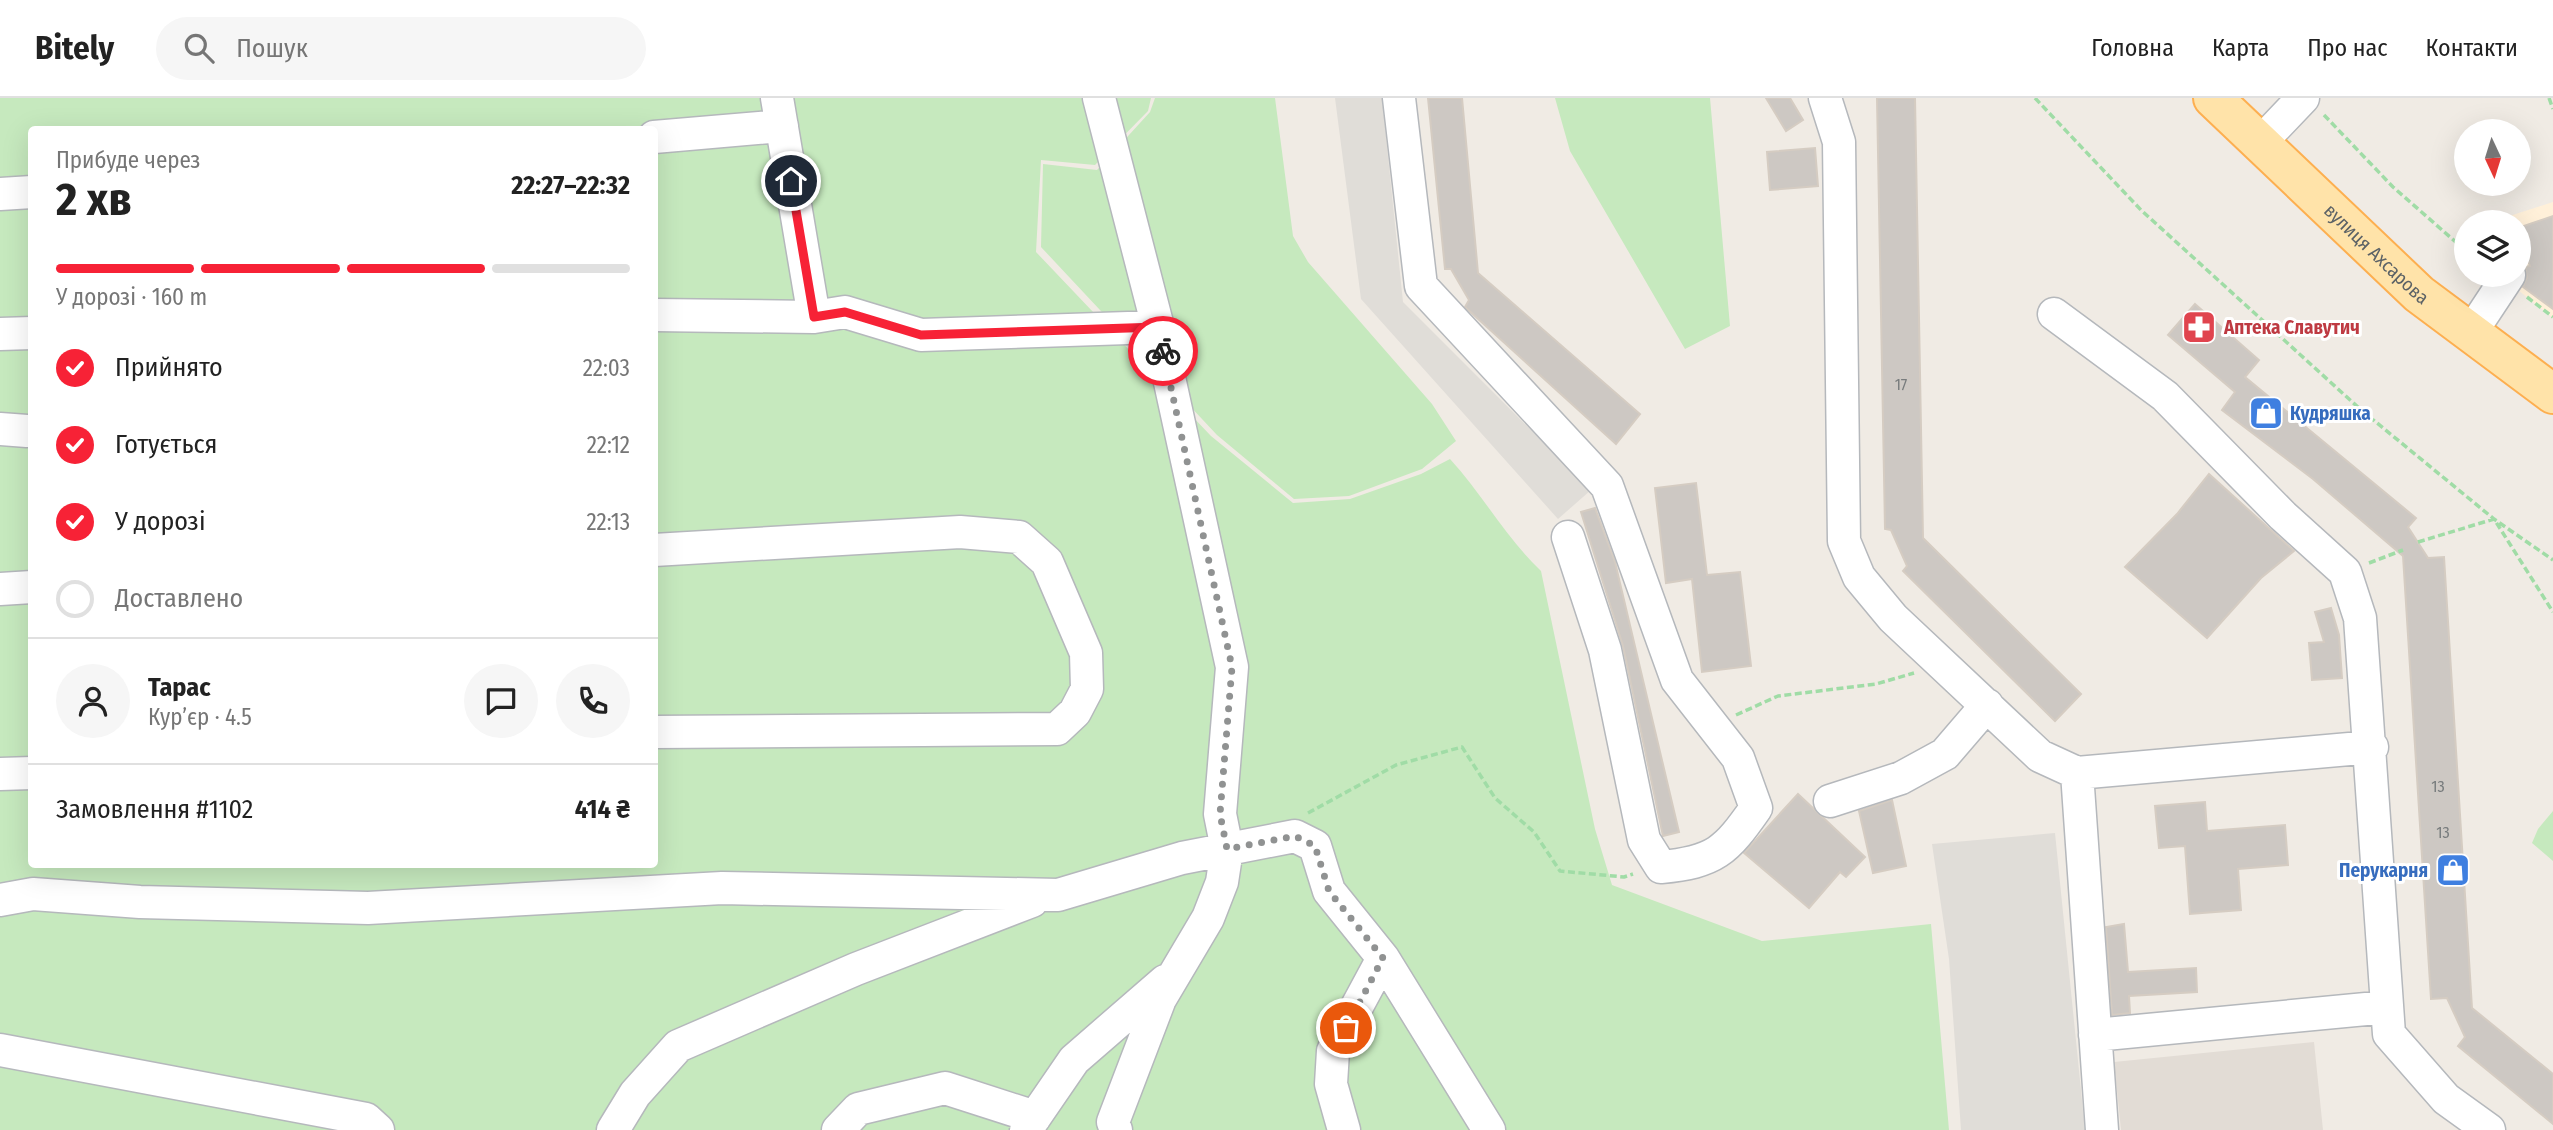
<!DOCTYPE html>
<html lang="uk">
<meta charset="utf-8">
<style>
:root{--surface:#fff;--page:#f6f6f6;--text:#222;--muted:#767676;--line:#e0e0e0;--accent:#f72236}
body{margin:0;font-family:"Fira Sans Condensed",sans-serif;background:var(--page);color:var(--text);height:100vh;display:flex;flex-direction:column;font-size:26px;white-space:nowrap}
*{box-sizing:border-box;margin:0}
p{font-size:23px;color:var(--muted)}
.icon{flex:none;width:38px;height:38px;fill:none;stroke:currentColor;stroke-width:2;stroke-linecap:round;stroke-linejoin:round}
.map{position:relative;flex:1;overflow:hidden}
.details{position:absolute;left:28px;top:28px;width:630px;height:742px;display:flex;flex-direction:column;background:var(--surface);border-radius:7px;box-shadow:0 7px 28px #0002}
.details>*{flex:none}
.needle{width:46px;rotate:176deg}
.tools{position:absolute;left:2454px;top:21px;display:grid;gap:14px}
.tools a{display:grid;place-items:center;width:77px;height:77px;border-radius:50%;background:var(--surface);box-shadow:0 7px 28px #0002;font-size:35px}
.pin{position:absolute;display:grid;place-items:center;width:60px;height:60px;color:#fff;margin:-30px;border:4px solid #fff;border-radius:50%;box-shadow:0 2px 7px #0007}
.courier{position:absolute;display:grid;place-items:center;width:70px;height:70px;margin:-35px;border:5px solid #f72236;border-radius:50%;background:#fff;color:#222;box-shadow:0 2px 9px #0007}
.summary em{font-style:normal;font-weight:700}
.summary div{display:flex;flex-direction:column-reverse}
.summary{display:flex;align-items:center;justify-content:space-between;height:119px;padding:0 28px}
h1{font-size:46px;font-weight:700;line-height:52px}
.bar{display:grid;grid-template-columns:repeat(4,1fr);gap:10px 7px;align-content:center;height:84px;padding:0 28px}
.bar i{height:9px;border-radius:5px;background:var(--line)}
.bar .selected{background:var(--accent)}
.bar p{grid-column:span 4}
.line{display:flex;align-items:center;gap:18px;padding:0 28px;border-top:2px solid var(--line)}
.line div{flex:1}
.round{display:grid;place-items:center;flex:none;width:74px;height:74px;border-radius:37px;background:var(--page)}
ol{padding:0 28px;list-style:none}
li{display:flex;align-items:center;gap:21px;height:77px}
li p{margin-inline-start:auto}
li .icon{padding:7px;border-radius:50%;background:var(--accent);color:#fff;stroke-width:4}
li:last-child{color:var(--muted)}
li i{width:38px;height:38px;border:4px solid var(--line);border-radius:50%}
header{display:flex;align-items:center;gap:42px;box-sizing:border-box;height:98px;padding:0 35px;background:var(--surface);border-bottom:2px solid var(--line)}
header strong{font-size:33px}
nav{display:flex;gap:38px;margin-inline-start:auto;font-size:24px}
.search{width:490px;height:63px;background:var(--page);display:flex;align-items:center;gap:18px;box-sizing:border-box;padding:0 24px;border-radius:38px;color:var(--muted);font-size:26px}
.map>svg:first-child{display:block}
</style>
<header>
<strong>Bitely</strong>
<div class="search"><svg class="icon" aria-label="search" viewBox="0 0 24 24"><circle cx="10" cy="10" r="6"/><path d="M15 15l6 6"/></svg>Пошук</div>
<nav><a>Головна</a><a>Карта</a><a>Про нас</a><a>Контакти</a></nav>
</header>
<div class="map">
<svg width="2553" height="1032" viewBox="0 0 2553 1032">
<rect width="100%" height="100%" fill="#f0ebe4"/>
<path fill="#fff0d9" d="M2553,104v116l-35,-28 -7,-15h7v-53h-27z"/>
<path fill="#e0ddd8" d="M1335,0h47l21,204 188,188 -33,29 -197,-220z
M2055,735l30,297h-124l-12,-171 -17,-115z"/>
<path fill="#e2dcd5" d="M2314,944l9,88h-202l-7,-68z"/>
<path fill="#c6e9be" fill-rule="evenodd" d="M0,0h1151l-3,13 -53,54 -54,-5 -5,92 175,184 82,67 57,-4 71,-25 29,-15c33,36 56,79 91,112l54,258 17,56 150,56 169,-17 18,206h-1949zM32,32h622v734h-622z
M1155,0h120l18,138 15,26 124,142 24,37 -34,28 -73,27 -55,3 -77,-64 -176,-188 2,-83 54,6 53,-58z
M1555,0h155l20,228 -45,23 -115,-198z
M2553,713v50l-21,-18 6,-14z"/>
<path fill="#cdc8c3" stroke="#d5ccc2" stroke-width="2" d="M1428,0h34l16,175 162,141 -24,30 -151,-137 4,-7 -18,-31h-6z
M1766,0h24l13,22 -17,11z
M1877,0h38l8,440 158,156 -26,27 -152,-150 4,-5 -16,-36 -6,-1z
M1815,50l3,38 -48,4 -3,-38z
M2553,118v93l-30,-22 4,-10 -2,-10 5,-1 -12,-31v-7z
M2195,206l64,56 -14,17 171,141 -8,9 20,31 16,-1 28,451 81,66v50l-95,-78 7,-9 -18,-39 -16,1 -28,-443 -90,-77 -91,-69 13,-18 -67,-57z
M2209,376l85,77 -33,27 -54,60 -82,-71 52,-53z
M1696,385l11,92 33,-3 11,94 -49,6 -10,-93 -26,4 -11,-95z
M1595,410l20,54 64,270 -16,4 -40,-190 -42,-134z
M2331,510l8,27 3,43 -30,2 -3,-37 15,-1 -9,-30z
M1798,696l67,63 -19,20 -6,-5 -31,36 -65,-55z
M1892,702l14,66 -33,7 -14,-62z
M2205,704l2,29 78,-6 3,40 -50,4 3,41 -51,4 -5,-68 -26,2 -4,-42z
M2124,826l4,48 68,-4 1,24 -68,4 1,17 -18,2 -6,-88z"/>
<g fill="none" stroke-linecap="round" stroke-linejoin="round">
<g stroke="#b5b8bc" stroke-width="35">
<path id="minor" d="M777,0l37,219
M1099,0l59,229 74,340 -12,147 7,35 -5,33 -14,36 -48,81 -47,123 3,8
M1399,0l22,188 186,200 70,194 61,78 18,50c-30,43 -41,54 -95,59l-17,-27 -39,-190 -37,-113
M1825,0l14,44 5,399 15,36 34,41 147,138 37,17 295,-26
M654,39l128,-11
M2259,46l44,-46
M0,96l32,-2
M2054,216l111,82 118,120 62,56 15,46 29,416 57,65 43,31
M654,217l160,2 31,-5 76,23 237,-8
M0,236l32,-1
M2470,236l39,-59
M0,331l27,2
M654,452l306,-18 59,5 28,25 39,91 1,36 -12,23 -18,17 -403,3
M0,491l32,-2
M2077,675l25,357
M0,676l32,-1
M1830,703l71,-23 44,-24 42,-49
M0,802l33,-6 107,8 228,6 354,-20 336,7 124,-37 113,-22 20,10 14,45 54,67 106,172
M2095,937l292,-28
M0,952l366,69 12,11
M613,1032l22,-36 43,-48 178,-77 176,-68
M838,1032l20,-21 87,-21 90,29
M1026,1032l48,-70 91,-79
M1344,1032l-13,-46 2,-33 50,-93"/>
</g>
<g stroke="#fdaf50" stroke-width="42">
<g id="major">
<path id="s1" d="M2213,0l206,196 134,100"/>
</g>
</g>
<path stroke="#a0dca6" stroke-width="3.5" stroke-dasharray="7 3.5" stroke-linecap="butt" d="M2035,0l106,112 219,199 134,110 59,41
M2549,0l4,11
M2324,17l69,72 73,64
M2527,199l26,20
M2418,444l76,-23 59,93
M2369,465l34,-13
M1736,617l42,-19 98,-12 38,-11
M1308,715l88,-48 66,-18 33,51 39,34 26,39 64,6 9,-3"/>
<use href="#minor" stroke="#fff" stroke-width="32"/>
<use href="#major" stroke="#ffe3a9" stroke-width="38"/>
</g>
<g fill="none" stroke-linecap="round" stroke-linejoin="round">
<path stroke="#909292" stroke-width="7" stroke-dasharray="0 12.6" d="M1163,253l69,316 -12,147 7,35 68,-13 20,10 14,45 54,67 -37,70"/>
<path stroke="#f72236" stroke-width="9" d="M791,83l23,136 31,-5 76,23 237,-8 5,24"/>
</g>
<defs>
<g id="pharmacy-square" transform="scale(1.75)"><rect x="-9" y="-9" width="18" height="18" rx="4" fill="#e0444e" stroke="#fff"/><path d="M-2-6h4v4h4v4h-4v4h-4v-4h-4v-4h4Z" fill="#fff"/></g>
<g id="shop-square" transform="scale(1.75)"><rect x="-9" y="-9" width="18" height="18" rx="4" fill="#3f7fe0" stroke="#fff"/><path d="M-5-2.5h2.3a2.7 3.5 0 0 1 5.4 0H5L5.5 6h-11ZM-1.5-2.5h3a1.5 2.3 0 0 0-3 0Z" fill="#fff"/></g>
</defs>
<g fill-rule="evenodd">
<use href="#pharmacy-square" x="2199" y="229"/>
<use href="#shop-square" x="2266" y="315"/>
<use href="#shop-square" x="2453" y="772"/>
</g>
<g text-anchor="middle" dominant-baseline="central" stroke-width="6" stroke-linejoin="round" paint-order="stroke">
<g font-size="16" fill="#787c7d">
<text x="1901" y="286">17</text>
<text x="2438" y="688">13</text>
<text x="2443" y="734">13</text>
</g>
<g font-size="19" fill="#5c6266" stroke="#fff">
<text stroke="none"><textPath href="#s1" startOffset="226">вулиця Ахсарова</textPath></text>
</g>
<g font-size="19" font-weight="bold" fill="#be3a42" stroke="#fff" text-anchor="start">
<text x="2224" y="229">Аптека Славутич</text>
</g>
<g font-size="19" font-weight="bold" fill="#366cbe" stroke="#fff" text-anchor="start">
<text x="2290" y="315">Кудряшка</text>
<text x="2428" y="772" text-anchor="end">Перукарня</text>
</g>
</g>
</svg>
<div class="tools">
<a><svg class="needle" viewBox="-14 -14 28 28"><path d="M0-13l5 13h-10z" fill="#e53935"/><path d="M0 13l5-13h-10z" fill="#767676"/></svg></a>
<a><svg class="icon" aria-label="layers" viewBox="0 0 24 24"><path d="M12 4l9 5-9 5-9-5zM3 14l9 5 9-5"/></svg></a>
</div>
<div class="pin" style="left:1346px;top:930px;background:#ea580c"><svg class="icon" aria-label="bag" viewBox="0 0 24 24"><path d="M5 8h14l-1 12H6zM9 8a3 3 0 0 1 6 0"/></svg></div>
<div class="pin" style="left:791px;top:83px;background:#1f2937"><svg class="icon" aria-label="home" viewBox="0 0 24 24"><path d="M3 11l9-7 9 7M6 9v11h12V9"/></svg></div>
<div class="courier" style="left:1163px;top:253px"><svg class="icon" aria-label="bike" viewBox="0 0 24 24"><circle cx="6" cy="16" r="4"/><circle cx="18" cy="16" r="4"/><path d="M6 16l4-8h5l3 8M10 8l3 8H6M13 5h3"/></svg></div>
<section class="details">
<div class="summary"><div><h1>2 хв</h1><p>Прибуде через</p></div><em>22:27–22:32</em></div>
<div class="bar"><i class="selected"></i><i class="selected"></i><i class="selected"></i><i></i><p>У дорозі · 160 m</p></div>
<ol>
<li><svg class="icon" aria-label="check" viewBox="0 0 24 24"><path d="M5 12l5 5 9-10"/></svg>Прийнято<p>22:03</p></li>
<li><svg class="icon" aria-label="check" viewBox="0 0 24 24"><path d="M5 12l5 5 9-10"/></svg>Готується<p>22:12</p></li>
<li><svg class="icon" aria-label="check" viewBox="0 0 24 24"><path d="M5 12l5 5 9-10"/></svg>У дорозі<p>22:13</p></li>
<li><i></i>Доставлено</li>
</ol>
<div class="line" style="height:126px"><a class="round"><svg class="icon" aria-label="person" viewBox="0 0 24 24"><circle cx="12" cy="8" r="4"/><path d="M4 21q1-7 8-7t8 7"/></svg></a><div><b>Тарас</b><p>Кур’єр · 4.5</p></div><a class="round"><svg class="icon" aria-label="chat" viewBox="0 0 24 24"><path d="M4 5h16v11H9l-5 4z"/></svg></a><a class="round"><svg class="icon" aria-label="phone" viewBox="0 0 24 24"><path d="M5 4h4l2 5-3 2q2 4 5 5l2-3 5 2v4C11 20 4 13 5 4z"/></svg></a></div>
<div class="line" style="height:91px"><div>Замовлення #1102</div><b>414 ₴</b></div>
</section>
</div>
